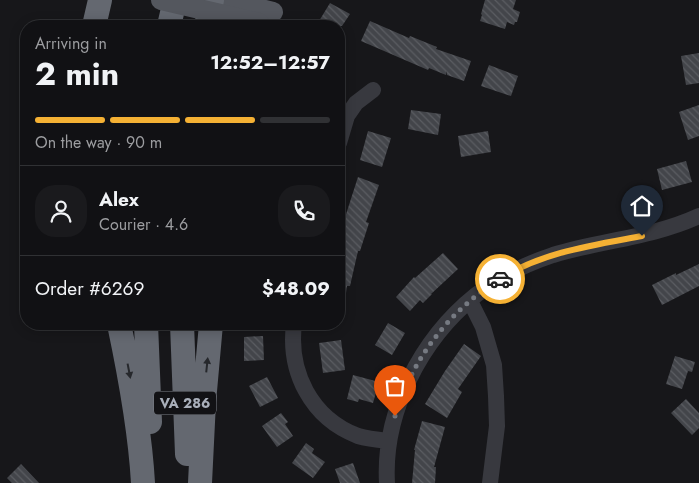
<!DOCTYPE html>
<meta charset="utf-8">
<style>
:root{--surface:#111114;--page:#1a1a1d;--text:#f1f3f6;--muted:#9c9da0;--line:#303134;--accent:#f5b134}
body{margin:0;font-family:Jost,sans-serif;background:var(--page);color:var(--text);height:100vh;display:flex;flex-direction:column;font-size:19px;white-space:nowrap}
*{box-sizing:border-box;margin:0}
p{font-size:16px;color:var(--muted)}
.icon{flex:none;width:28px;height:28px;fill:none;stroke:currentColor;stroke-width:2;stroke-linecap:round;stroke-linejoin:round}
.map{position:relative;flex:1;overflow:hidden}
.sheet{position:absolute;left:20px;top:20px;width:325px;height:310px;display:flex;flex-direction:column;background:var(--surface);border-radius:20px;box-shadow:0 2px 12px #0003,0 0 0 1px var(--line)}
.sheet>*{flex:none}
.pin{position:absolute;display:grid;place-items:center;width:42px;height:42px;color:#fff;margin:-51px -21px;border-radius:50% 50% 50% 0;rotate:-45deg;box-shadow:0 0 5px #0007}
.pin .icon{rotate:45deg}
.courier{position:absolute;display:grid;place-items:center;width:50px;height:50px;margin:-25px;border:4px solid #f5b134;border-radius:50%;background:#fff;color:#222;box-shadow:0 1px 6px #0007}
.headline em{font-style:normal;font-weight:700}
.headline div{display:flex;flex-direction:column-reverse}
.headline{display:flex;align-items:center;justify-content:space-between;height:85px;padding:0 15px}
h1{font-size:32px;font-weight:700;line-height:38px}
.bar{display:grid;grid-template-columns:repeat(4,1fr);gap:8px 5px;align-content:center;height:60px;padding:0 15px}
.bar i{height:6px;border-radius:4px;background:var(--line)}
.bar .selected{background:var(--accent)}
.bar p{grid-column:span 4}
.line{display:flex;align-items:center;gap:12px;padding:0 15px;border-top:1px solid var(--line)}
.line div{flex:1}
.round{display:grid;place-items:center;flex:none;width:52px;height:52px;border-radius:20px;background:var(--page)}
.map>svg:first-child{display:block}
</style>
<div class="map">
<svg width="699" height="483" viewBox="0 0 699 483">
<defs>
<pattern id="building-back-hatch" width="6" height="6" patternUnits="userSpaceOnUse" patternTransform="scale(1.25)"><rect width="6" height="6" fill="#43454a"/><path d="M-1 5l2 2M0 0l6 6M5-1l2 2" fill="none" stroke="#5b5d62"/></pattern>
</defs>
<rect width="100%" height="100%" fill="#17171a"/>
<path fill="url(#building-back-hatch)" d="M485,0h31l-3,9 7,3 -3,10h-2l-1,3 -7,-3 -2,7 -25,-8 2,-6 -1,-1z
M330,3l20,11 -8,12h-26z
M370,21l39,17 1,-2 27,11 -1,2 35,12 -7,20 -17,-6v-4l-1,4 -17,-7 -1,2 -67,-29z
M699,53v30l-13,2 -5,-29z
M489,65l29,11 -7,20 -30,-10z
M699,105v31l-11,4 -9,-28z
M411,110l30,4 -3,21 -30,-6z
M368,131l23,7 -9,29 -22,-7z
M488,131l3,21 -30,5 -3,-21z
M686,161l6,21 -30,8 -5,-21z
M358,177l21,8 -13,37 3,1 -9,28h-2l-8,35h-3l-3,21h-5v-71z
M443,253l15,16 -27,25h1l-9,9 -3,-3 -10,11 -14,-14 18,-20 1,1z
M699,264v22l-37,19 -10,-20 24,-12v2z
M388,323l17,10 -13,22 -17,-10z
M263,336l1,24 -20,1v-24z
M341,340l4,30 -22,3 -4,-30z
M464,344l17,12 -23,33 4,3 -15,26 -22,-14 20,-33z
M675,356l20,6 -3,10 -4,-1 -6,18 -16,-5z
M353,375l26,7 -6,21 -14,-4 -1,3 -11,-3z
M267,377l11,21 -18,9 -11,-21z
M686,399l13,14v15l-7,7 -21,-22z
M281,413l7,9 -3,2 8,12 -16,11 -15,-21z
M422,421l23,6 -11,40h2l-1,16h-23l3,-33h-1z
M306,443l8,6 -2,4 13,9 -12,16 -21,-15z
M353,463l7,20h-20l-5,-14z
M21,464l18,19h-27l-5,-5z"/>
<g fill="none" stroke-linecap="round" stroke-linejoin="round">
<path stroke="#38393f" stroke-width="16" d="M339,143l8,-27 9,-13 17,-13
M470,301l13,26 11,38 2,31 1,30 -7,57
M294,324c-6,48 17,94 64,112 10,3 21,4 31,5
M387,483c-4,-71 34,-144 89,-188 23,-18 50,-31 77,-40 49,-15 98,-17 146,-39"/>
<path stroke="#54575e" stroke-width="20" d="M226,0l47,12"/>
<path stroke="#646870" stroke-width="24" d="M94,26l6,-26
M169,26l6,-26
M206,26l6,-26
M119,324c11,52 21,105 24,159
M146,324l4,98
M182,324l5,130
M200,483l4,-81 7,-78"/>
<path stroke="#54575e" stroke-width="20" d="M161,0l98,23"/>
</g>
<defs><path id="oneway-solid" d="M-6-.8H1V-3.2L6.5 0L1 3.2V.8H-6Z" transform="scale(1.25)"/></defs>
<g fill="#26282c">
<use href="#oneway-solid" transform="translate(207 365) rotate(-84)"/>
<use href="#oneway-solid" transform="translate(129 371) rotate(79)"/>
</g>
<g fill="none" stroke-linecap="round" stroke-linejoin="round">
<path stroke="#767a82" stroke-width="5" stroke-dasharray="0 9" d="M395,416c6,-15 11,-30 18,-44 20,-38 50,-70 87,-93"/>
<path stroke="#f5b134" stroke-width="6" d="M500,279c42,-27 94,-34 142,-43"/>
</g>
<g text-anchor="middle" dominant-baseline="central" stroke-width="5" stroke-linejoin="round" paint-order="stroke">
<rect fill="#121215" stroke="#7c8088" stroke-width="1" x="154" y="391.5" width="62" height="23" rx="4"/>
<g font-size="14" font-weight="bold" fill="#a9afba">
<text x="185" y="403">VA 286</text>
</g>
</g>
</svg>
<div class="pin" style="left:395px;top:416px;background:#ea580c"><svg class="icon" aria-label="bag" viewBox="0 0 24 24"><path d="M5 8h14l-1 12H6zM9 8a3 3 0 0 1 6 0"/></svg></div>
<div class="pin" style="left:642px;top:236px;background:#1f2937"><svg class="icon" aria-label="home" viewBox="0 0 24 24"><path d="M3 11l9-7 9 7M6 9v11h12V9"/></svg></div>
<div class="courier" style="left:500px;top:279px"><svg class="icon" aria-label="car" viewBox="0 0 24 24"><path d="M5 17H2v-5l4-1 3-4h7l3 4 3 1v5h-3M9 17h6M6 11h13"/><circle cx="7" cy="17" r="2"/><circle cx="17" cy="17" r="2"/></svg></div>
<section class="sheet">
<div class="headline"><div><h1>2 min</h1><p>Arriving in</p></div><em>12:52–12:57</em></div>
<div class="bar"><i class="selected"></i><i class="selected"></i><i class="selected"></i><i></i><p>On the way · 90 m</p></div>
<div class="line" style="height:90px"><a class="round"><svg class="icon" aria-label="person" viewBox="0 0 24 24"><circle cx="12" cy="8" r="4"/><path d="M4 21q1-7 8-7t8 7"/></svg></a><div><b>Alex</b><p>Courier · 4.6</p></div><a class="round"><svg class="icon" aria-label="phone" viewBox="0 0 24 24"><path d="M5 4h4l2 5-3 2q2 4 5 5l2-3 5 2v4C11 20 4 13 5 4z"/></svg></a></div>
<div class="line" style="height:65px"><div>Order #6269</div><b>$48.09</b></div>
</section>
</div>
